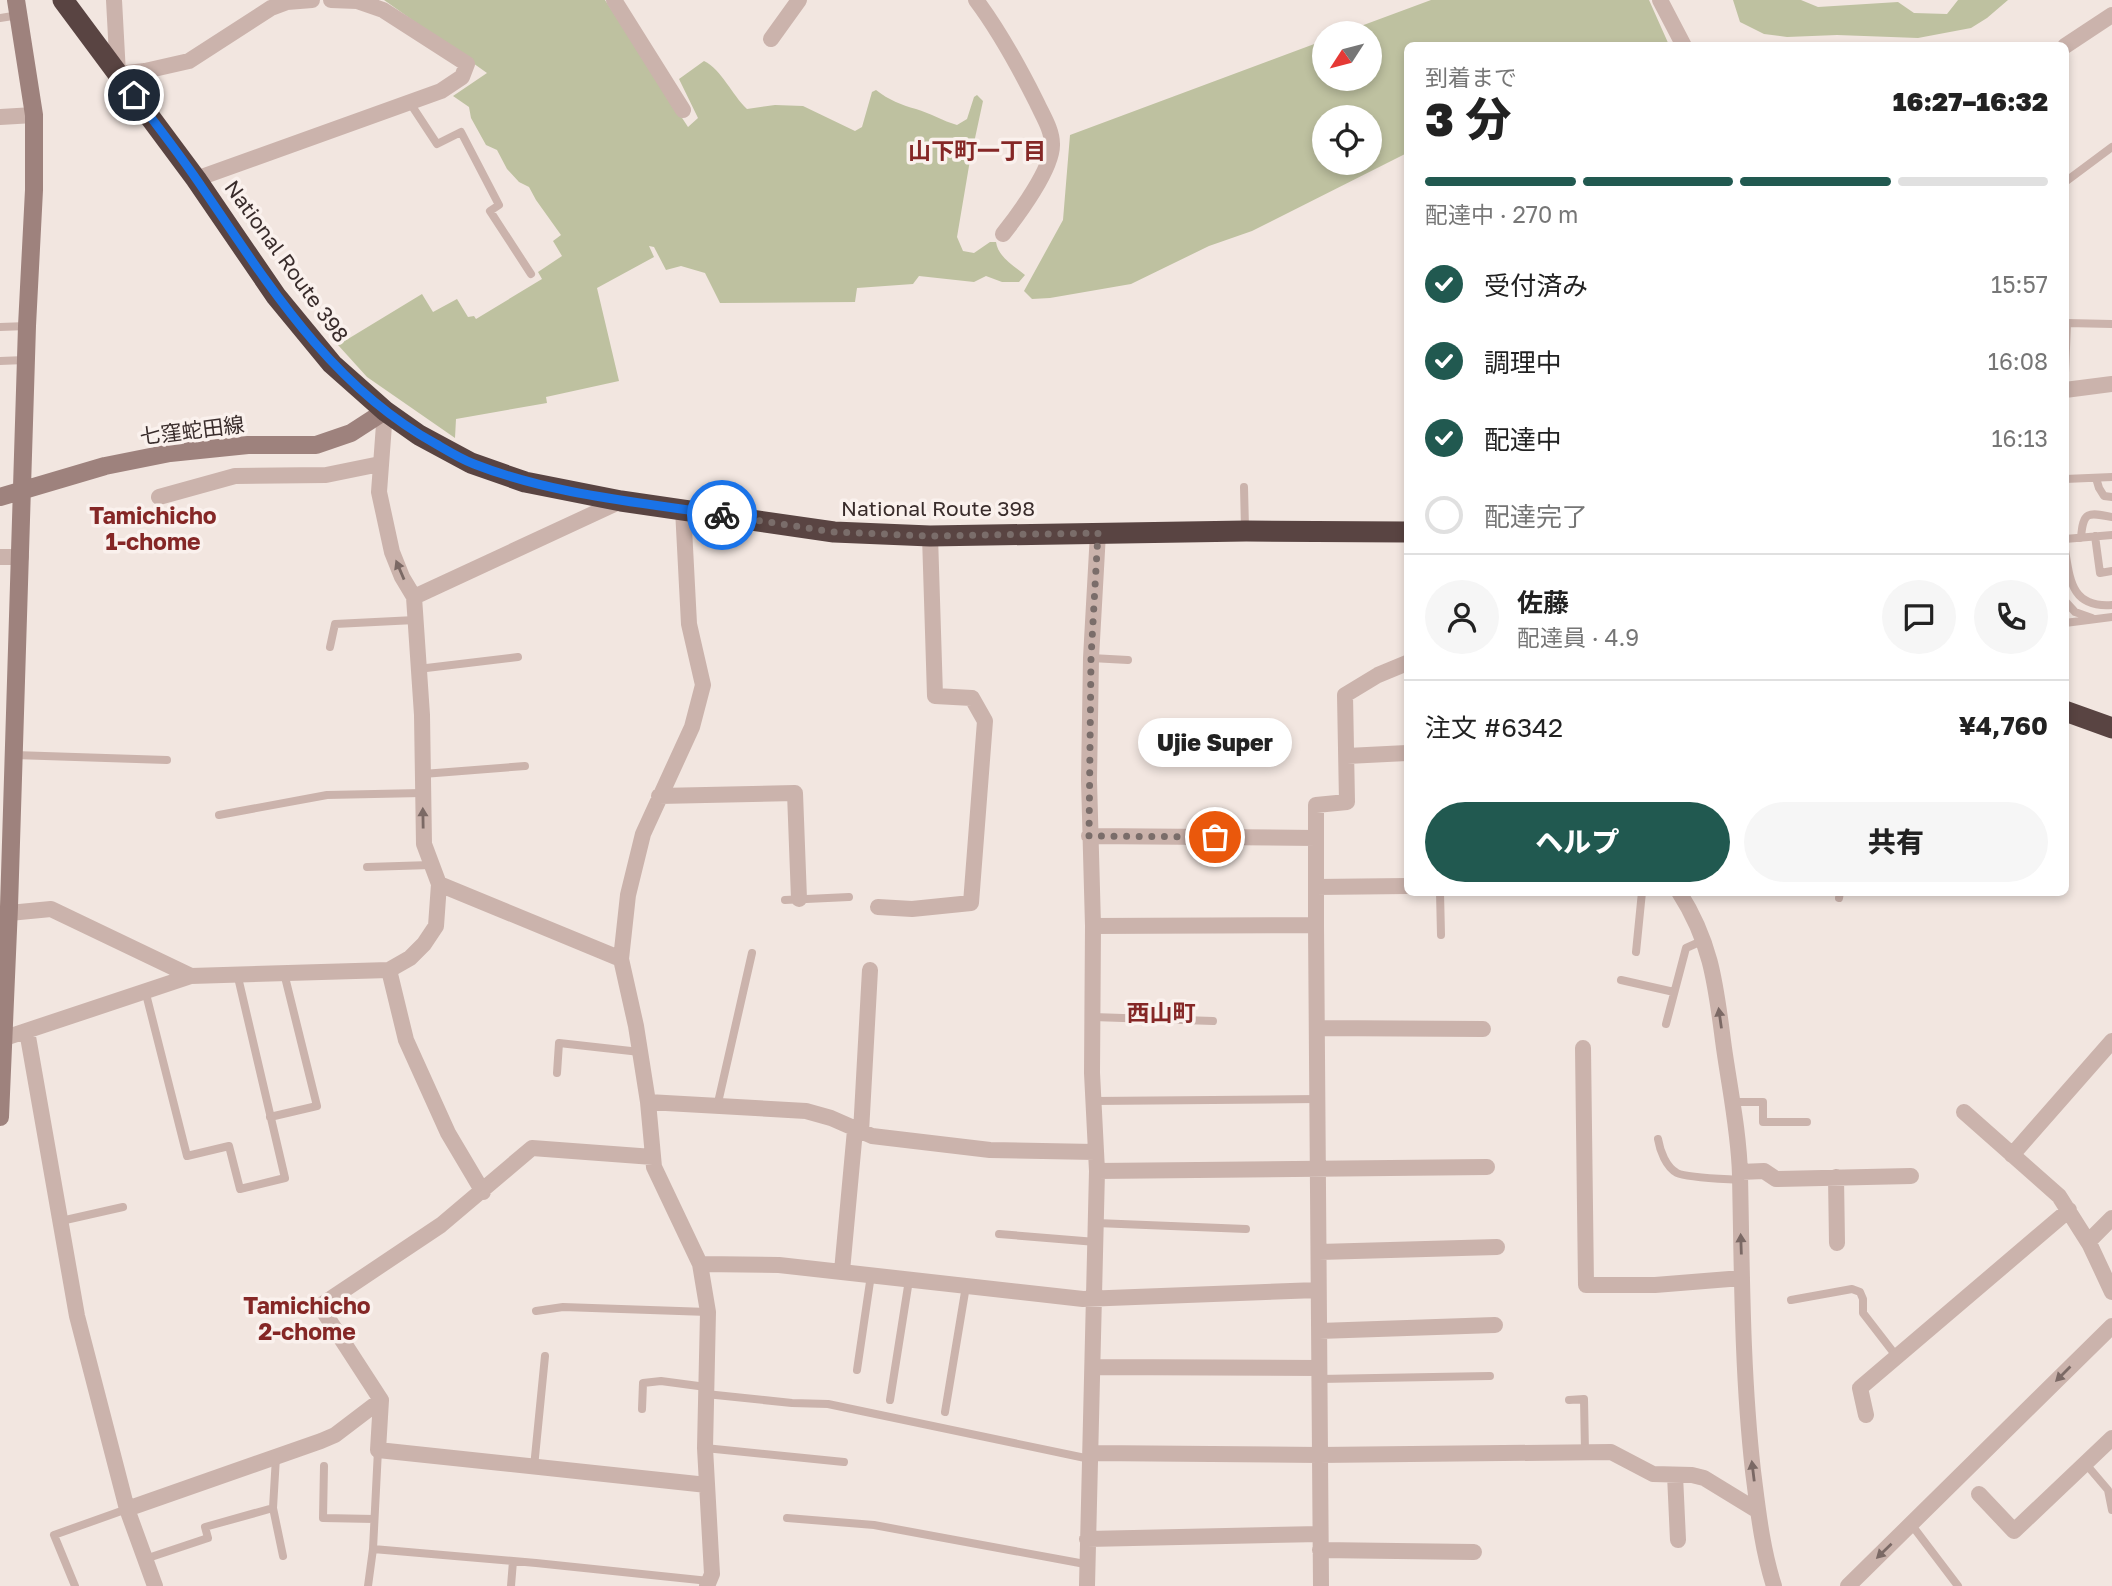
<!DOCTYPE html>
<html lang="ja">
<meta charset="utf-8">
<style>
:root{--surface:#fff;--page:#f6f6f6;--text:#222;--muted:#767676;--line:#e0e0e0;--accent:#215950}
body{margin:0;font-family:"Golos Text","Noto Sans JP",sans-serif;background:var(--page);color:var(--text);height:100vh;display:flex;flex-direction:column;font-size:26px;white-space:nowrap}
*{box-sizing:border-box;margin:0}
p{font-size:23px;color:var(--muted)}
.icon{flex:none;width:38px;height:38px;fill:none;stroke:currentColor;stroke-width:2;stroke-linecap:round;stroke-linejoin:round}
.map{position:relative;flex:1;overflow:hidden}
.panel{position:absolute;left:1404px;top:42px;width:665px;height:854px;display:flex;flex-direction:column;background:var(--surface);border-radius:10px;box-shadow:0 4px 10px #0003}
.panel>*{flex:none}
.needle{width:46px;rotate:234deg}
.fabs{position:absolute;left:1312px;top:21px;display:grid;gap:14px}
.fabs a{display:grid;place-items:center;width:70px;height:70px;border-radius:50%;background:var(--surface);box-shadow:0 4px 10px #0003;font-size:35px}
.pin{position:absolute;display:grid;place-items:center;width:60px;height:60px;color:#fff;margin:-30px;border:4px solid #fff;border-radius:50%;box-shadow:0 2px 7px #0007}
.courier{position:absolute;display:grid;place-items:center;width:70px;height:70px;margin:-35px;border:5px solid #1a73e8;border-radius:50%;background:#fff;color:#222;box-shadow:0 2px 9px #0007}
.bubble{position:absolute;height:49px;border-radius:24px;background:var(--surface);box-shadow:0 4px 10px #0003;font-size:23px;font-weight:800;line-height:49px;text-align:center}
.summary em{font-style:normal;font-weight:800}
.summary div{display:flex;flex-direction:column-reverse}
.summary{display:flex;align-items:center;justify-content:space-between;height:119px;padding:0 21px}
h1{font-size:46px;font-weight:800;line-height:52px}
.bar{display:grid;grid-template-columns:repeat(4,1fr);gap:10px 7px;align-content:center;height:84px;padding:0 21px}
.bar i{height:9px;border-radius:5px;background:var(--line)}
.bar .current{background:var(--accent)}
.bar p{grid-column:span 4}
.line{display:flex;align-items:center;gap:18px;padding:0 21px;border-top:2px solid var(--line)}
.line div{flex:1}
.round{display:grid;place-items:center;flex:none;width:74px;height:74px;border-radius:37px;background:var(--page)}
ol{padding:0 21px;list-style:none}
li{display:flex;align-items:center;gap:21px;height:77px}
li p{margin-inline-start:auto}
li .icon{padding:7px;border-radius:50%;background:var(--accent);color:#fff;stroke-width:4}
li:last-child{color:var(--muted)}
li i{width:38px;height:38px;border:4px solid var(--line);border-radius:50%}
.button{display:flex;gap:14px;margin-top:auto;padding:14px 21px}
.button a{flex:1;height:80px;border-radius:42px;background:var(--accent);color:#fff;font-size:28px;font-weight:800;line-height:80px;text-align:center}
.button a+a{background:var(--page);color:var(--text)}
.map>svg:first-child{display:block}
</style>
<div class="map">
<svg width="2112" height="1586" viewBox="0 0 2112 1586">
<rect width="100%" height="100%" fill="#f2e6e0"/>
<path fill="#bec1a0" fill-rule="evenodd" d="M384,0h221l83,127 10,-9 -19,-39 25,-18c18,9 28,34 43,48l28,-4 28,1 52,25 7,-4 10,-35 4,-2c13,10 25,15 40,19 14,4 27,12 41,16l10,-6 7,-22 3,-2 6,6 -14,65 -12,71 6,14 11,2 16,-11h6c2,15 18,24 29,33l-6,7h-17l-16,-6 -12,6 -55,-6 -6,8 -56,4 -2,14 -135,1 -15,-30 -24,-7 -15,4 -12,-23 -5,-1 5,11 -57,31 22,93 -73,16 1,6 -91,16 -1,19 -88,-61 -29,-32 84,-51 11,18 24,-13 11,18 6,-1 2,3 66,-40 -4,-7 24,-16 -9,-15 8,-6 -25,-35 -7,-13 -10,-5 -12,-13 -10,-19 -11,-5 -15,-27 -2,-11 -16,-11 34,-23z
M1431,0h218l20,45 -262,1v107l-155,78 -43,15 -78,38 -81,14 -18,1 -8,-8 39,-71 7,-85 255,-95v39h45v-46h-28zM1370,117v46h-45v-46z
M1733,0h68l17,7 80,-5 16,11 33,1 11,-14h50l-21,18 -16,10 -53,10 -81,-3 -50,2 -23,-3 -24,-12z"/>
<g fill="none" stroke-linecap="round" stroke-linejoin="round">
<path stroke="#cbb3ac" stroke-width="8" d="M0,18l19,-3
M410,103l27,41 24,-12 38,73 -9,6 41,63
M2065,182l47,-35
M0,327l27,-1
M0,361l25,-1
M2065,373l2,-50 45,1
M2096,478l3,10 5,8 8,1
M2065,479l47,-2
M1244,487l1,41
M2095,536l5,37 12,-2
M2081,538c2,-27 7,-26 31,-21
M2065,539l47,-4
M2065,550c5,31 7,58 47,55
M2065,601l10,11 17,6
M2065,623l47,-6
M330,647l5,-23 80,-4
M1091,658l37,2
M418,669l100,-12
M14,755l153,5
M423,774l102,-8
M219,815l108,-20 95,-2
M367,867l64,-2
M1440,892l1,43
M1839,898l1,-6
M785,900l64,-3
M1636,952l6,-60
M1621,980l53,12
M145,990l42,166 42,-10 11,43 45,-11 -48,-205
M1093,1017l120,4
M1666,1024l20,-76 18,-8
M557,1073l2,-30 81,9
M1093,1101l224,-2
M1732,1102h31v20h44
M717,1107l35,-154
M270,1117l47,-11 -33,-133
M1658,1139c2,12 8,28 19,34 10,5 50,6 63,7
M61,1221l62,-14
M1096,1223l150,6
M999,1234l97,8
M1791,1300l61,-11 8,3 3,7v14l34,44
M536,1311l27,-4 145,5
M857,1370l14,-95
M1319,1379l171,-3
M706,1394l86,9 36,1 262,55
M890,1400l19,-120
M1569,1400l15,-1 1,53
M642,1409l1,-26 18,-2 45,6
M945,1412l21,-126
M705,1448l139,14
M276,1457l-3,51 10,48
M2085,1463l23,27 4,20
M324,1466l-1,52 51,1
M534,1467l11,-111
M787,1518l87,7 211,39
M1911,1524l47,62
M373,1549l163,14 173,18
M145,1559l63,-21 -3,-11 68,-19
M75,1586l-21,-51 73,-26
M368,1586l5,-37 5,-99
M511,1586l2,-25"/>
<path stroke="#cbb3ac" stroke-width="16" d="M114,0l4,74 27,-3 44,-10 82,-53 16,-6 25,-2
M614,0l69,110
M976,0c24,32 43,67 61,103 6,13 15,27 15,41 1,24 -34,71 -49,90
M1660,0l24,46
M771,39l28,-39
M2065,46l47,-31
M0,117l34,-2
M196,179l245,-88 21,-14 5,-13 -84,-54 -26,-9 -26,-1
M2065,390l47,-6
M159,497l76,-21 91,-1 54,-11
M683,509l6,115 14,61 -11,42 -49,107 -15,61 -7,64 15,67 12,76 6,65 46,97 8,48 -3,136 7,126 -5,12
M0,557h21
M414,597l207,-96
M1347,756l60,-3
M659,796l136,-3 4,106
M1089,836l227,2
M439,884l182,75
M1316,887l91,-1
M1679,892c34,53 37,97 45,156 6,42 15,85 16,127 2,99 2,198 13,296 5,39 9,78 21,115
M878,907l34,2 59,-6 14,-182 -13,-23 -37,-2 -5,-160
M9,913l42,-4 140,67 198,-6 21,-12 14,-14 12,-18 3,-42 -15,-40 -2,-129 -8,-118 -12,-20 -10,-25 -13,-60 6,-81
M1316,925v-120l31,-3 -2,-107 33,-20 29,-12
M1093,926l223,-1 5,661
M389,970l17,70 42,93 35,59
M1317,1028l166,1
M27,1031l50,285 50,193 28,77
M2,1039l189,-63
M1583,1048l3,237h69l87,-7
M648,1102l158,9 25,7 41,18 118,14 105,2
M1964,1112l95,84 31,49 22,47
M861,1132l9,-162
M2012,1155l100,-114
M653,1157l-121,-9 -91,77 -121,81 61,94 -3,50 329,35
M1097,1171l390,-4
M1740,1172l24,-1 12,8 135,-3
M1836,1177l1,66
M2088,1242l24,-24
M1319,1252l178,-5
M700,1264l79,1 304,34 235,-9
M842,1271l13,-141
M1319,1331l176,-6
M1093,1367l226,1
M1866,1415l-6,-27 209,-178
M1091,1453l228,2 292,-3 42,22 39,1 12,3 54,33
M1675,1475l3,65
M1979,1494l35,37 98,-93
M127,1509l194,-68 14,-6 46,-35
M1087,1539l233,-5
M1320,1550l154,2
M1087,1586l10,-415 -5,-98 1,-147 -4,-146 2,-122 7,-125
M1848,1586l264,-260"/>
<path stroke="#9e827d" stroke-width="18" d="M0,497l105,-31 65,-13 78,-8h68l35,-12 34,-22
M0,1117l9,-210 18,-581 7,-136v-75l-18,-115"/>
<path stroke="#594442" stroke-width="21" d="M63,0l133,179 80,117 56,68 53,47 34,24 52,28 54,19 96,19 213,31 96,4 316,-5 161,1
M2065,711l47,17"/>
</g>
<defs><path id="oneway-solid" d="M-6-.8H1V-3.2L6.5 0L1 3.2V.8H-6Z" transform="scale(1.75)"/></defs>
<g fill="#7b6965">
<use href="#oneway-solid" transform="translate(400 570) rotate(-113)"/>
<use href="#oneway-solid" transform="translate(423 818) rotate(-91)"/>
<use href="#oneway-solid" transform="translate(1720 1018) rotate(-98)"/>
<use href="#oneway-solid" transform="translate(1741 1244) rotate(-92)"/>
<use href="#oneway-solid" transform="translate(2063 1374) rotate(135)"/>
<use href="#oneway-solid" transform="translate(1753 1471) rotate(-97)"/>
<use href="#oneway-solid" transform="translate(1884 1551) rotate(136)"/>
</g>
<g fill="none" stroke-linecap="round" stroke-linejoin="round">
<path stroke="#7a6d6a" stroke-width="7" stroke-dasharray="0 12.6" d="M722,515l112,17 96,4 168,-3 -7,125 -2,178 126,1"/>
<path stroke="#1a73e8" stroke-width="9" d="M134,95c21,28 43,56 63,85 68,99 131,205 239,264 12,7 25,15 38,20 79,31 165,38 248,51"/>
</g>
<g text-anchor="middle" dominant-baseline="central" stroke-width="7" stroke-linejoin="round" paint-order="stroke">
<g font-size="21" fill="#392c2b" stroke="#faf1ed">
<text transform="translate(287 261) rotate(54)">National Route 398</text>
<text transform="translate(192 430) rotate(-7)">七窪蛇田線</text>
<text x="938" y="508">National Route 398</text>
</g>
<g font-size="23" font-weight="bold" fill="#852726" stroke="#faf1ed">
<text x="977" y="150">山下町一丁目</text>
<text x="153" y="515">Tamichicho<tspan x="153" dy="26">1-chome</tspan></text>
<text x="1161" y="1012">西山町</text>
<text x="307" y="1305">Tamichicho<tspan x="307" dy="26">2-chome</tspan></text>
</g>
</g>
</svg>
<div class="fabs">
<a><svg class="needle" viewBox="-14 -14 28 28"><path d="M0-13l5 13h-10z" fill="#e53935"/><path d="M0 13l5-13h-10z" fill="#767676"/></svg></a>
<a><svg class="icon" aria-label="locate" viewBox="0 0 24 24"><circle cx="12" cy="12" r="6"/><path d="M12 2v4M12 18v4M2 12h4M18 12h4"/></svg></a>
</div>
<div class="pin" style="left:1215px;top:837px;background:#ea580c"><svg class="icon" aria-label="bag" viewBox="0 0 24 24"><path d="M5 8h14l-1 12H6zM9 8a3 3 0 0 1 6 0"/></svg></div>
<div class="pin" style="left:134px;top:95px;background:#1f2937"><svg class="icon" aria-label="home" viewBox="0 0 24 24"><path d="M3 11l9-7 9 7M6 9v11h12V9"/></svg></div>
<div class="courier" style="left:722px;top:515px"><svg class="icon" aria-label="bike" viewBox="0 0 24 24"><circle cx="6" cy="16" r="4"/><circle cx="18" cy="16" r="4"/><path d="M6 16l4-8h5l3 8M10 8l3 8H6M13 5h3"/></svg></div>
<div class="bubble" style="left:1138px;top:718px;width:154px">Ujie Super</div>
<section class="panel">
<div class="summary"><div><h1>3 分</h1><p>到着まで</p></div><em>16:27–16:32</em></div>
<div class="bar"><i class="current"></i><i class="current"></i><i class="current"></i><i></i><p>配達中 · 270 m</p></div>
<ol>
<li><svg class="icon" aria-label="check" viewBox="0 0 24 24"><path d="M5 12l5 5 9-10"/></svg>受付済み<p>15:57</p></li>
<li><svg class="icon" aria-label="check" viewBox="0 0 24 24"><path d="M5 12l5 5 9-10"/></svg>調理中<p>16:08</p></li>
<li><svg class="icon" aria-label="check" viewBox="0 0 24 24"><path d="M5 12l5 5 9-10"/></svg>配達中<p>16:13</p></li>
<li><i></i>配達完了</li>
</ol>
<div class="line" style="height:126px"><a class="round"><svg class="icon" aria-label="person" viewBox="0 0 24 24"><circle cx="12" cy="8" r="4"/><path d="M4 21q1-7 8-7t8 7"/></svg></a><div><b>佐藤</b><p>配達員 · 4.9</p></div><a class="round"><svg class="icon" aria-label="chat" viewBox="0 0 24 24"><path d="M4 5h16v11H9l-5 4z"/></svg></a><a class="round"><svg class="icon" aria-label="phone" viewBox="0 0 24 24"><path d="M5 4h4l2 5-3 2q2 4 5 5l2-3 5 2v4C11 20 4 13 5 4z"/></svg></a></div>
<div class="line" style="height:91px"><div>注文 #6342</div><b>¥4,760</b></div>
<div class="button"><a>ヘルプ</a><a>共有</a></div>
</section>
</div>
